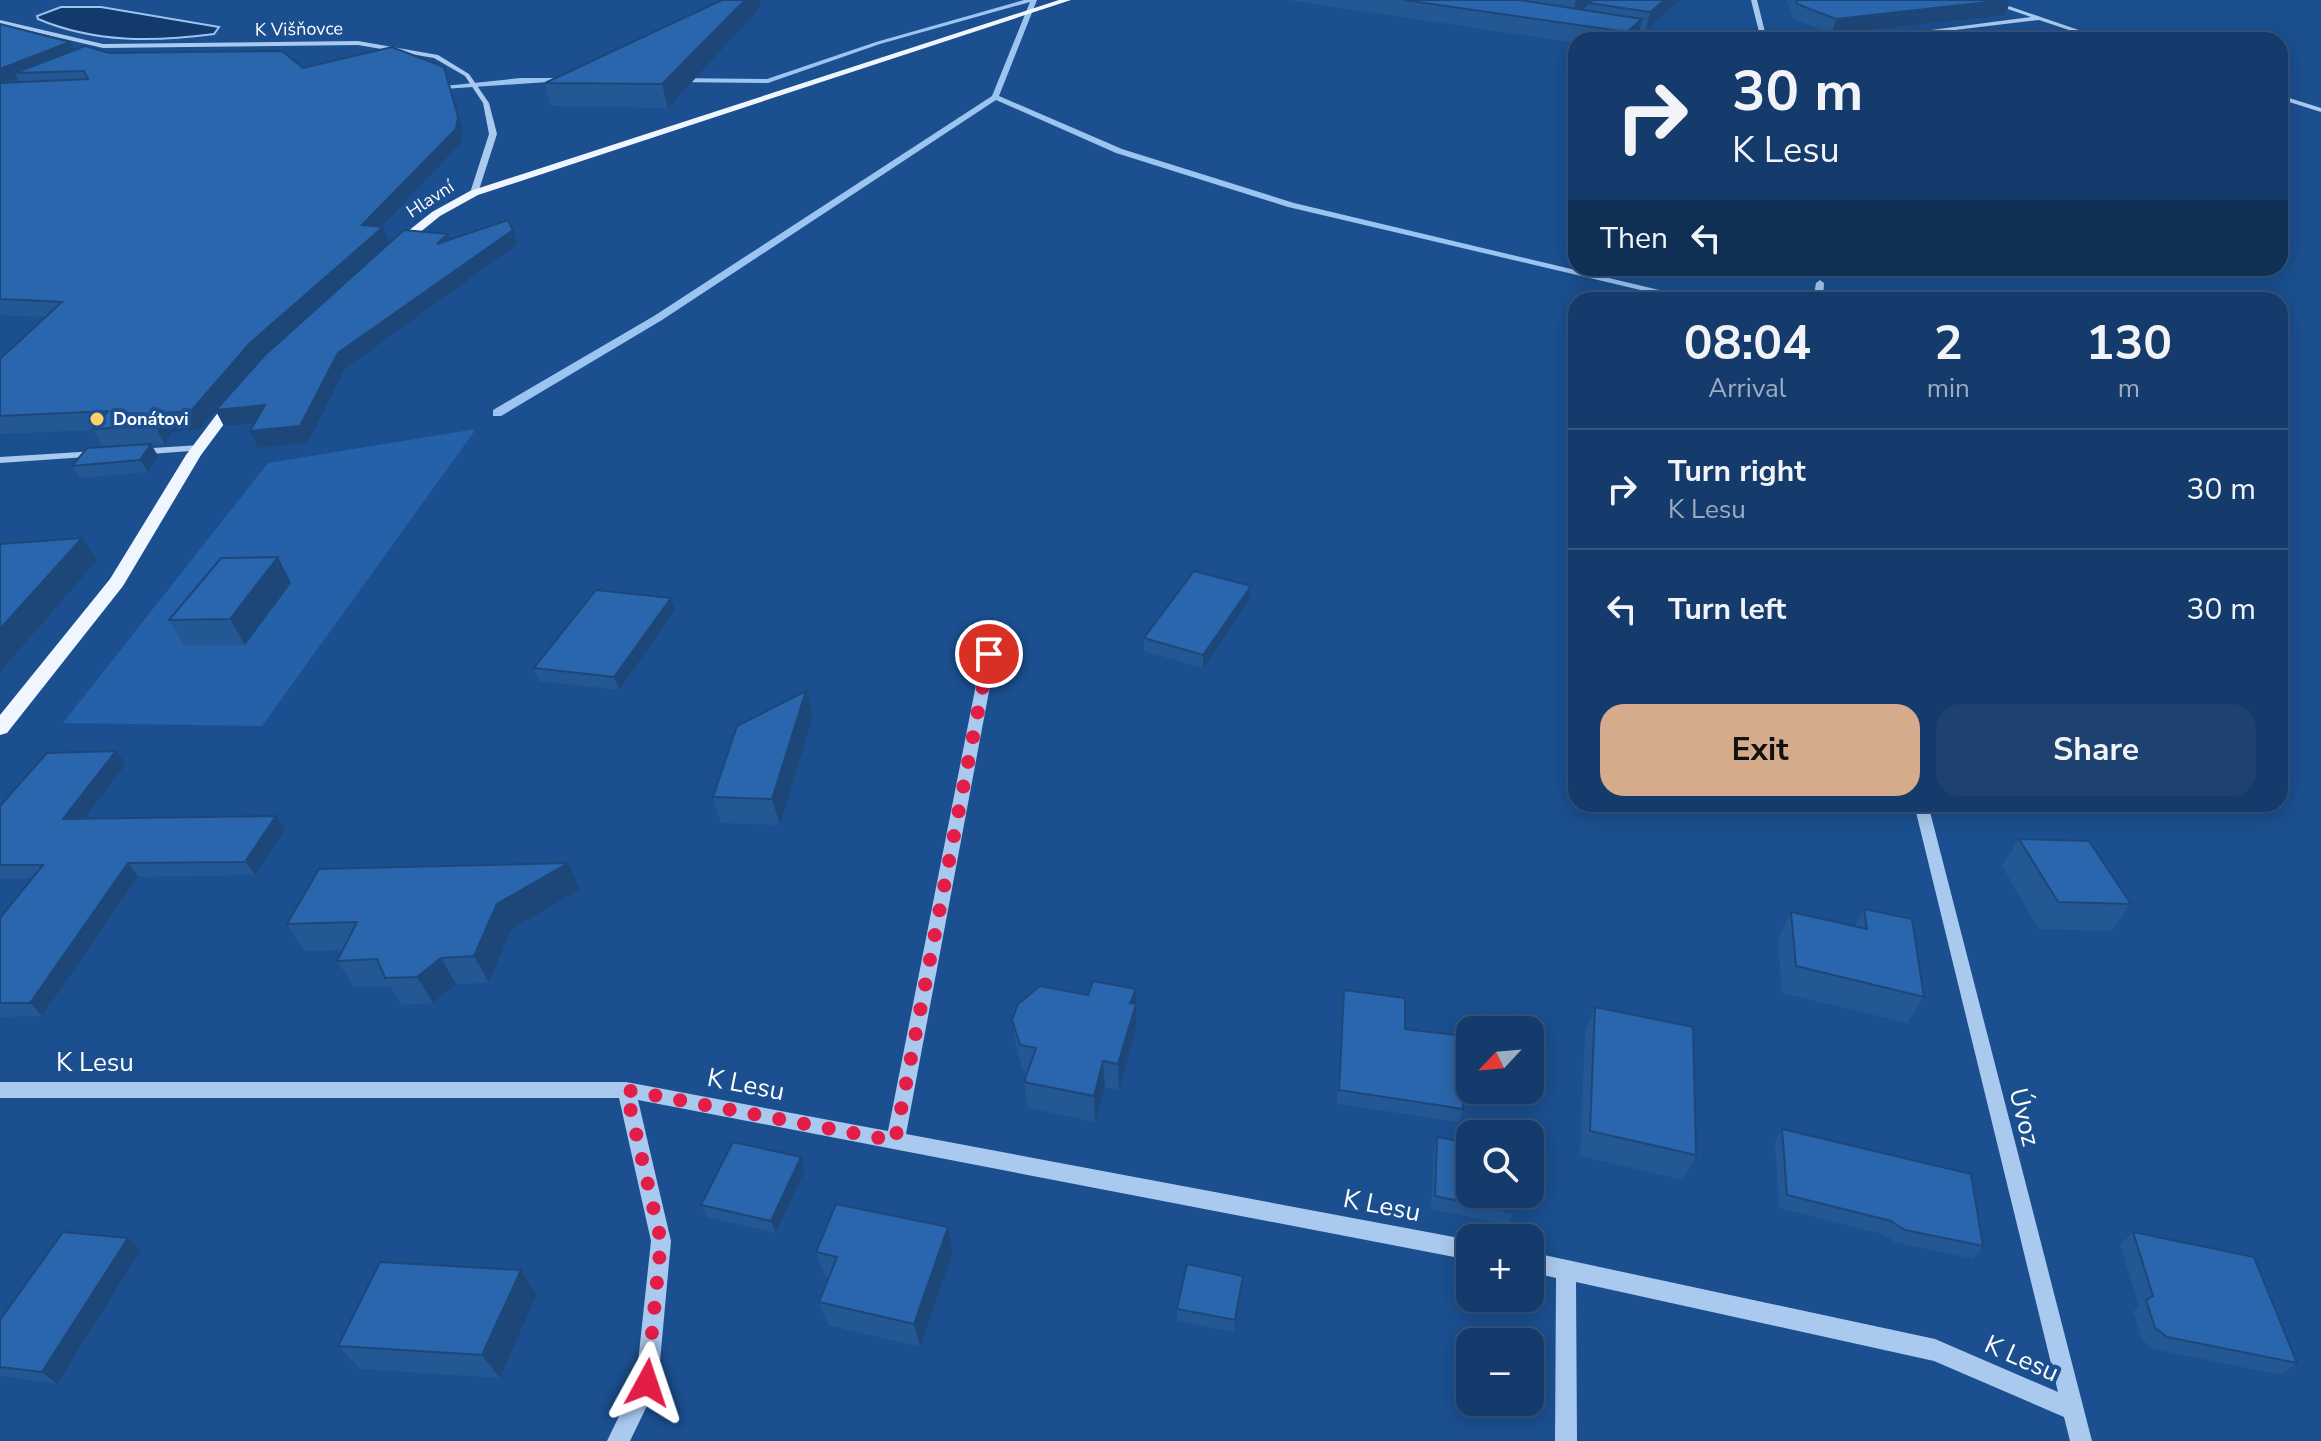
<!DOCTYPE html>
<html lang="en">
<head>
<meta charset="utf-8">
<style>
	:root { --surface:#143b6b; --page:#1d4271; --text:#f1f3f6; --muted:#9dadc1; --line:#33557e; --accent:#d6ab8b }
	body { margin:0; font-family:"Nunito Sans",sans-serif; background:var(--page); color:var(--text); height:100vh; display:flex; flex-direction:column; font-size:30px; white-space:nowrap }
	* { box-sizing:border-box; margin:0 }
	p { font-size:26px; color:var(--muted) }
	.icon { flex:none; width:44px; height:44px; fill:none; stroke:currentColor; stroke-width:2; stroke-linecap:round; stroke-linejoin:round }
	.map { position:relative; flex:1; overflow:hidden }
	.details { position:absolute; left:1568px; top:292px; width:720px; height:520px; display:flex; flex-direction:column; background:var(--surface); border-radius:24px; box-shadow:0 4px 20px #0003,0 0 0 2px var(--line) }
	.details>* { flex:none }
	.guide { position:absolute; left:1568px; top:32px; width:720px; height:244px; border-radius:24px; box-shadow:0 4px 20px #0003,0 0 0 2px var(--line); background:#143b6b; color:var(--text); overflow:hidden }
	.needle { width:52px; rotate:244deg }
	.controls { position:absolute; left:1456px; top:1016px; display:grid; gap:16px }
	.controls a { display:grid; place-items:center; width:88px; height:88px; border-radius:16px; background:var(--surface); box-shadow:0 4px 20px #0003,0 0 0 2px var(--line); font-size:40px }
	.pin { position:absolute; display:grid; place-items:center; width:68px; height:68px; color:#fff; margin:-34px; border:4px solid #fff; border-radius:50%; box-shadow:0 2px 8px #0007 }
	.me { position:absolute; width:88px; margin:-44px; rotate:5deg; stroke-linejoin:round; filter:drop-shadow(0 0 6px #0008) }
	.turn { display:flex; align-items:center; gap:28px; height:168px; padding:0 32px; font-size:36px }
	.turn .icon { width:104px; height:104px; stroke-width:2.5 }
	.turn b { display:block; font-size:56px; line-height:68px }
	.then { display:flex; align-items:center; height:76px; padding:0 32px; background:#0003; gap:16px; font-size:30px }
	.eta { display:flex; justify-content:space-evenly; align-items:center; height:136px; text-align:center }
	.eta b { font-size:48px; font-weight:700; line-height:56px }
	.button { display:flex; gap:16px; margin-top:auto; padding:16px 32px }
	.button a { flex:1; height:92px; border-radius:24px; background:var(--accent); color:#111; font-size:32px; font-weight:700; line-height:92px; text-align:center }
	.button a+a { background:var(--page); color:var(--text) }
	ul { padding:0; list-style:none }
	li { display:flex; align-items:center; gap:24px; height:120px; padding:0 32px; border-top:2px solid var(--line) }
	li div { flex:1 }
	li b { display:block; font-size:30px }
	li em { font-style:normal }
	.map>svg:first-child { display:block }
	.green { fill:#2461a8 }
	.water { fill:#123a6d; stroke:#9cc4f0; stroke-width:2 }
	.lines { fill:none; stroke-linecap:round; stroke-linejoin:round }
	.stream { fill:#9cc4f0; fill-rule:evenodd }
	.minor { fill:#a9c9ee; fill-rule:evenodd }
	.major { fill:#f0f6ff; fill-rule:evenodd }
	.wall { fill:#245895; fill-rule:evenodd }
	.shaded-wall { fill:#1d4779 }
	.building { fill:#2a66ad; stroke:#1d4779; stroke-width:2 }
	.route { stroke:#e11d48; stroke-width:14; stroke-dasharray:0 25.2 }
	.poi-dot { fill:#ffd166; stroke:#1b4f8f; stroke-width:3 }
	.labels { text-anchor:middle; stroke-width:8; stroke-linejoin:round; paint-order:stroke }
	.far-street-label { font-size:18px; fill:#fff; stroke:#1b4f8f }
	.far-poi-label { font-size:18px; font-weight:bold; fill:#fff; stroke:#1b4f8f; text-anchor:start }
	.near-street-label { font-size:26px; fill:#fff; stroke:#1b4f8f }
</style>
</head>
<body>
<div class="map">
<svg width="2321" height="1441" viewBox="0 0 2321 1441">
	<rect width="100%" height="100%" fill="#1b4f8f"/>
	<!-- green -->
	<polygon class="green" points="476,429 262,726 63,723 268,463"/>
	<!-- water -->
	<path class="water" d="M61 7H101L219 27 214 34C154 42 95 43 38 19L37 16Z"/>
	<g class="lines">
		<!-- stream -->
		<g class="stream">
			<polygon points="1024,0 1037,0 999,96 1122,149 1294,203 1701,300 1683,300 1288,207 1116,153 996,100 662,320 501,416 493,416 493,410 654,316 992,96 1030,2 880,44 768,83 672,82 669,78 767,79 876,42"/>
			<polygon points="521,78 573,78 577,80 429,90 425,88"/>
		</g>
		<!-- minor -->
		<g class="minor">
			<polygon points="1751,0 1757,0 1767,40 1761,40"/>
			<polygon points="1982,0 1991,0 2108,40 2099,40 2039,20 1872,40 1854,40 2031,17"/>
			<polygon points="0,20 103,44 358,41 438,55 469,74 489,103 497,134 478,193 474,195 470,193 489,134 483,103 465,76 434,58 358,45 103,48 0,24"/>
			<polygon points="1619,29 1691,38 1694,40 1678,40 1621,32"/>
			<polygon points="2280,95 2321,108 2321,112 2280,99"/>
			<polygon points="1820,280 1824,283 1823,300 1813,300 1816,283"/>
			<polygon points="200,445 205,448 204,450 137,455 132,452 137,449"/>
			<polygon points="96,451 100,452 100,456 0,463 0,457"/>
			<polygon points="989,650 996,654 906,1134 1470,1240 1470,1260 638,1100 671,1241 658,1383 630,1441 607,1441 636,1381 651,1241 619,1098 0,1098 0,1082 626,1082 888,1131 982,654"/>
			<polygon points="1914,804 1928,804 2092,1441 2070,1441 2064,1417 1934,1361 1576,1282 1577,1441 1555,1441 1556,1278 1530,1272 1530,1252 1935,1339 2058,1392"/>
		</g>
		<!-- major -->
		<g class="major">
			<polygon points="1059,0 1071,0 478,195 440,216 397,251 387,248 432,212 470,191"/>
			<polygon points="237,393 244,397 201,455 123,586 7,733 0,735 0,715 110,579 186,455 232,394"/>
		</g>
	</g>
	<!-- wall -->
	<g class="wall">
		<polygon points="722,0 760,0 761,7 668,108 551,106 545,83"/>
		<polygon points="1287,0 1680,0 1646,30 1640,29 1638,37 1634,40 1576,40 1576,43"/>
		<polygon points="1787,0 2011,0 2005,15 1832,34 1793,19"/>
		<path d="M0 24 74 50 448 80 463 131 461 143 382 227H383L390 243 259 361 237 387 448 234 450 240 513 230 518 244 345 369 308 443 258 448 254 423 224 426 216 411 200 429 173 432 165 444 151 445 158 456 148 472 80 478 72 466 103 447 93 430 0 434V359L45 317 0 315ZM18 78 20 82 6 83Z"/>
		<polygon points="278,557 291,583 245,645 185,646 169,620"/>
		<polygon points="1251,586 1250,599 1203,668 1144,651 1144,638"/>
		<polygon points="675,611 619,690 539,681 534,668"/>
		<polygon points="813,717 780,825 721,823 713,797"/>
		<polygon points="116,751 126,764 84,818 276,816 285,829 255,875 138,877 42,1016 0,1017 0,918 32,878 0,879 0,806"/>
		<polygon points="2019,839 2131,904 2111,931 2039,929 2002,866"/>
		<polygon points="568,863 580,889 511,930 489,983 456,984 433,1003 402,1005 390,986 354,987 337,961 343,950 305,951 287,924"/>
		<polygon points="1864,909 1924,997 1907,1023 1782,993 1778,939 1791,912 1855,926"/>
		<polygon points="1136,989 1136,1030 1119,1090 1105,1087 1095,1122 1028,1108 1024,1082 1028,1072 1023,1071 1016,1046 1012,1020 1088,995"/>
		<polygon points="1344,990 1405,1029 1463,1109 1459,1122 1337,1104 1342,1003"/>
		<polygon points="1595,1007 1696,1155 1683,1180 1580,1156 1585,1033"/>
		<polygon points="1782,1129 1983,1246 1973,1259 1895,1242 1882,1234 1779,1208 1775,1142"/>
		<polygon points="1437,1137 1513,1212 1508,1225 1431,1209 1434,1150"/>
		<polygon points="805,1170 776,1233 707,1217 701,1205"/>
		<polygon points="948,1227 953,1252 920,1347 828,1325 819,1302 829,1277 825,1276 816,1252"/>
		<polygon points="2133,1232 2297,1363 2281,1375 2153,1349 2142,1340 2133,1312 2139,1306 2120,1245"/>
		<polygon points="128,1238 141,1250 57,1384 0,1376 0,1320"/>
		<polygon points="521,1270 537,1294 500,1378 360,1369 338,1346"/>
		<polygon points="1242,1288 1234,1332 1177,1321 1177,1309"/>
	</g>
	<!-- shaded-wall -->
	<g class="shaded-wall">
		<polygon points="745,0 760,0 761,7 668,108 662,84"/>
		<polygon points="1576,0 1595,0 1589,3 1588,5 1571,18"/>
		<polygon points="1665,0 1680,0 1646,30 1650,12"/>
		<polygon points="2011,0 2005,15 1832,34 1836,19"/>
		<polygon points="1642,19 1638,37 1634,40 1625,40 1627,32"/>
		<polygon points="70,42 77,55 15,73 18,78 0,85 0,69"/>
		<polygon points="444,67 463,131 461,143 376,233 383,227 390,243 259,361 217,410 265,405 274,422 224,426 216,411 200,429 173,432 165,444 155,426 163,413 250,343 362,225"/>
		<polygon points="513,230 518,244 345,369 308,443 258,448 250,431 338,353"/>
		<polygon points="448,234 454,248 437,244"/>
		<polygon points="151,444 158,456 148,472 140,460"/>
		<polygon points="82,538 97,560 0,672 0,629"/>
		<polygon points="278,557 291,583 245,645 230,619"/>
		<polygon points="1251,586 1250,599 1203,668 1203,655"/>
		<polygon points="671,598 675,611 619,690 614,677"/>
		<polygon points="806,691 813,717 780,825 772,799"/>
		<polygon points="116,751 126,764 74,832 63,819"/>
		<polygon points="276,816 285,829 255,875 245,862"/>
		<polygon points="128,863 138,877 42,1016 30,1003"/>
		<polygon points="568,863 580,889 511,930 489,983 474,956 497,904"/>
		<polygon points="441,958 456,984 433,1003 417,977"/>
		<polygon points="1136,989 1136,1030 1119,1090 1118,1064 1130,1003"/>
		<polygon points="1103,1061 1105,1087 1095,1122 1094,1096"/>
		<polygon points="801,1157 805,1170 776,1233 771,1221"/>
		<polygon points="948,1227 953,1252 920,1347 914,1324"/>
		<polygon points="128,1238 141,1250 57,1384 42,1372"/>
		<polygon points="521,1270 537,1294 500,1378 482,1355"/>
		<polygon points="1243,1276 1242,1288 1234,1332 1235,1320"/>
	</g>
	<!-- building -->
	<g class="building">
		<polygon points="722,0 745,0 662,84 545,83"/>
		<polygon points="1404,0 1519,0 1642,19 1627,32"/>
		<polygon points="1593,0 1665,0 1650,12 1589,3"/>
		<polygon points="1796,0 2006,0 1836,19 1797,4"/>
		<polygon points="0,24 70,42 0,69"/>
		<polygon points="85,46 109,53 282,51 303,68 392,47 444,67 458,117 456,129 362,225 383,227 250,343 191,411 163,413 155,426 93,429 108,411 0,416 0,359 62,302 0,299 0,83 88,79 84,71 15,73"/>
		<polygon points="508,220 513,230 338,353 300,426 250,431 265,405 216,410 265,355 404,230 448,234 437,244"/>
		<polygon points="151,444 140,460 72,466 87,448"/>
		<polygon points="82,538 0,629 0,544"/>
		<polygon points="278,557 230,619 169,620 221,558"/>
		<polygon points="1194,571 1251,586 1203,655 1144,638"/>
		<polygon points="596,590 671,598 614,677 534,668"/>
		<polygon points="806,691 772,799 713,797 737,726"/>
		<polygon points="116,751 63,819 276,816 245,862 128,863 30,1003 0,1003 0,918 43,865 0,865 0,806 47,753"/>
		<polygon points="2019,839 2089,841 2131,904 2058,902"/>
		<polygon points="568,863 497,904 474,956 441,958 417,977 385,978 377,959 337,961 357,922 287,924 319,869"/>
		<polygon points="1864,909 1912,919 1924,997 1796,966 1791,912 1867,929"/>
		<polygon points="1093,981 1136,989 1130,1003 1136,1004 1118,1064 1103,1061 1094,1096 1024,1082 1036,1048 1020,1045 1012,1020 1018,1004 1040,986 1088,995"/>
		<polygon points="1344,990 1405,998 1405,1029 1464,1036 1463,1109 1339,1090"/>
		<polygon points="1595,1007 1693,1027 1696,1155 1590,1131"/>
		<polygon points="1782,1129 1971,1174 1983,1246 1905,1230 1891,1221 1787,1195"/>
		<polygon points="1437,1137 1470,1143 1470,1194 1512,1194 1513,1212 1435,1196"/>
		<polygon points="733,1142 801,1157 771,1221 701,1205"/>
		<polygon points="836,1204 948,1227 914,1324 819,1302 837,1257 816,1252"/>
		<polygon points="63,1232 128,1238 42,1372 0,1367 0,1320"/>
		<polygon points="2133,1232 2254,1257 2297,1363 2167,1337 2155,1328 2146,1300 2153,1296"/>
		<polygon points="380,1262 521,1270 482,1355 338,1346"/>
		<polygon points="1187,1264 1243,1276 1235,1320 1177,1309"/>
	</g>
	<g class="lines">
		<!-- route -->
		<polyline class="route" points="647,1383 661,1241 626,1090 895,1141 989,654"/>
	</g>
	<!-- markers -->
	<circle class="poi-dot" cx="97" cy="419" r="8"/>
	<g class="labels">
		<!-- far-street labels -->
		<g class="far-street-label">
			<text transform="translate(299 29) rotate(-1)" y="6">K Višňovce</text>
			<text transform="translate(430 199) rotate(-33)" y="6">Hlavní</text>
		</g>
		<!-- far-poi labels -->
		<g class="far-poi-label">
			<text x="113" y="425">Donátovi</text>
		</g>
		<!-- near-street labels -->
		<g class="near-street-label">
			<text x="95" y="1071">K Lesu</text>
			<text transform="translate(746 1084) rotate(11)" y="9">K Lesu</text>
			<text transform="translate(2025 1117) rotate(76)" y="9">Úvoz</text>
			<text transform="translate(1382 1205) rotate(11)" y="9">K Lesu</text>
			<text transform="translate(2022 1358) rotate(24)" y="9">K Lesu</text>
		</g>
	</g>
</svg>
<div class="controls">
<a><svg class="needle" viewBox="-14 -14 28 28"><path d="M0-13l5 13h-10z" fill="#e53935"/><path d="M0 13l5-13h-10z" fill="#9dadc1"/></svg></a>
<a><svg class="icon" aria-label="search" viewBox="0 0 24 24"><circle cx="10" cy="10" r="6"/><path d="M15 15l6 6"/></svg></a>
<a>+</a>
<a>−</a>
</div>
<div class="pin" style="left:989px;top:654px;background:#d93025"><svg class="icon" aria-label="arrive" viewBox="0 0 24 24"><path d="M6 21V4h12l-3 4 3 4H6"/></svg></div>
<svg class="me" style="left:647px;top:1383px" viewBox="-20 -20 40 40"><path d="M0-17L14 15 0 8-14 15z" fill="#e11d48" stroke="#fff" stroke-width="4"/></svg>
<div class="guide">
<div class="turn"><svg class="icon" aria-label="right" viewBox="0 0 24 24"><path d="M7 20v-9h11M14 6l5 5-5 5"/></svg><div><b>30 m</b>K Lesu</div></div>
<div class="then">Then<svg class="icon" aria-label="left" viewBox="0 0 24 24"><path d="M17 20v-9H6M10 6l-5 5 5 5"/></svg></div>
</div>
<section class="details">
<div class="eta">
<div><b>08:04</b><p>Arrival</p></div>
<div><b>2</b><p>min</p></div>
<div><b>130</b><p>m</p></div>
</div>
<ul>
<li><svg class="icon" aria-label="right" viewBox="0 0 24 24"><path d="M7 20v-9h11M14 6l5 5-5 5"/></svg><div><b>Turn right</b><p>K Lesu</p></div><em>30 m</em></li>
<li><svg class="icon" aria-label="left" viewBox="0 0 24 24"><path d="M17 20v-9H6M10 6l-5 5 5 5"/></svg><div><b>Turn left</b></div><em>30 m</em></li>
</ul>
<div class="button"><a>Exit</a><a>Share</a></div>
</section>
</div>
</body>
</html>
